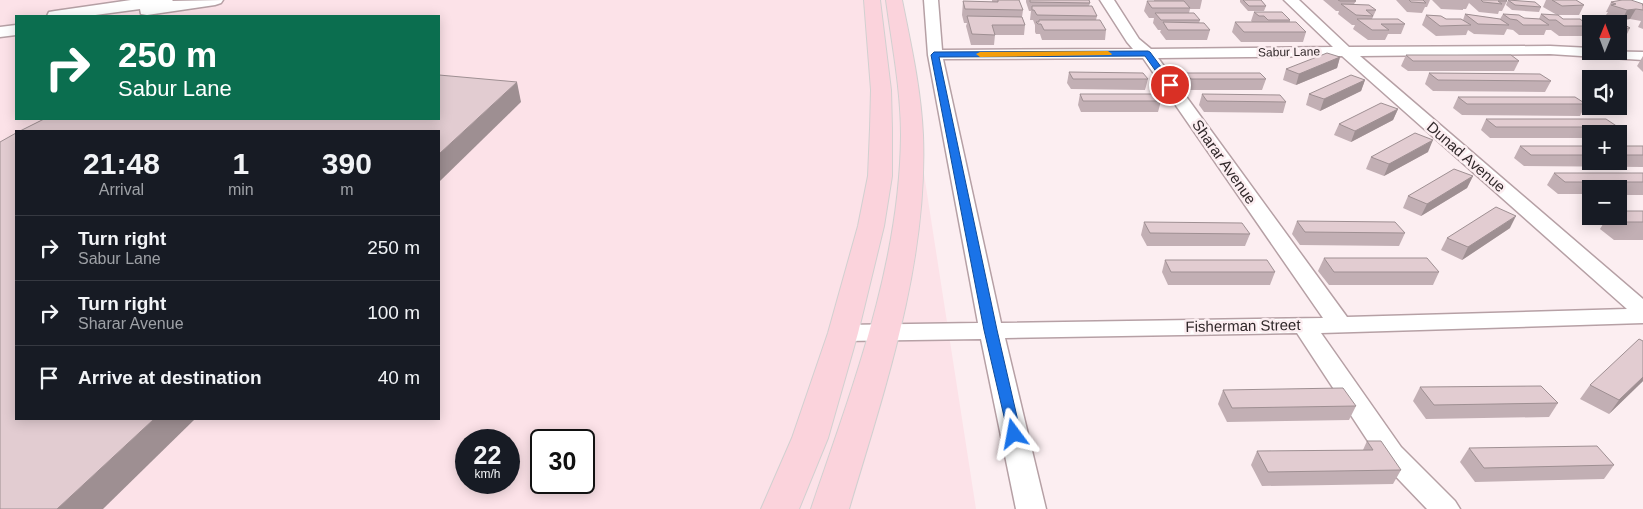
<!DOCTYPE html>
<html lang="en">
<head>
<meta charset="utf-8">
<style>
	:root { --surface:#171b24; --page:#20242c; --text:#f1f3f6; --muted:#9ea1a6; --line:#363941 }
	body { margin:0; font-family:Helvetica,sans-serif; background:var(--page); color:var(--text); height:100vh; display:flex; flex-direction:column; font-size:19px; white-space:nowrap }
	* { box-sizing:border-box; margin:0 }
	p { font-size:16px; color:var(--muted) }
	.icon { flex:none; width:28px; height:28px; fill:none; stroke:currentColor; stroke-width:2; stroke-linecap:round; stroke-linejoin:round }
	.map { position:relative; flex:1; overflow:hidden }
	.side { position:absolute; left:15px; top:130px; width:425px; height:290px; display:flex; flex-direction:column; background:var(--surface); border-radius:0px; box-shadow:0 2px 12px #0003 }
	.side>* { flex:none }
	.top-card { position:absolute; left:15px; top:15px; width:425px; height:105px; border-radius:0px; box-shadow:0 2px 12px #0003; background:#0b6e4f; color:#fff; overflow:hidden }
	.needle { width:32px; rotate:1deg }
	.fabs { position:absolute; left:1582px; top:15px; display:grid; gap:10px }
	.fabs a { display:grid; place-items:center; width:45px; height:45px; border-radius:0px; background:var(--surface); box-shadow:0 2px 12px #0003; font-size:25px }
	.speed { position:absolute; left:455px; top:429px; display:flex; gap:10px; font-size:25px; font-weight:700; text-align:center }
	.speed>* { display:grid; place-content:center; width:65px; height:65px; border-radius:50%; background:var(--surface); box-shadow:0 2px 12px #0003; line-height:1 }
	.speed small { font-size:12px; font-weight:400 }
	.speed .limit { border:2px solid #111; border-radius:8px; background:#fff; color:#111 }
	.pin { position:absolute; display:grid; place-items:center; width:42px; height:42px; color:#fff; margin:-21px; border:2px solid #fff; border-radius:50%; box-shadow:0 1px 5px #0007 }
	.me { position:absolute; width:55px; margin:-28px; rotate:347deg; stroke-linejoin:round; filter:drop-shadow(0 0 4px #0008) }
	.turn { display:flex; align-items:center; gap:18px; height:105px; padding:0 20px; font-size:22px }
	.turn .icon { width:65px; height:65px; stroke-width:2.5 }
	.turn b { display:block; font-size:35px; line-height:42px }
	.eta { display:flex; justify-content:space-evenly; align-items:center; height:85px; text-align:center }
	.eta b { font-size:30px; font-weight:600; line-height:35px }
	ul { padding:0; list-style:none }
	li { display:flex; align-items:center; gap:15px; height:65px; padding:0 20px; border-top:1px solid var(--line) }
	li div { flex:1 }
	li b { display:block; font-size:19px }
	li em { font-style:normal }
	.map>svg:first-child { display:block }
	.built { fill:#fce2e8; fill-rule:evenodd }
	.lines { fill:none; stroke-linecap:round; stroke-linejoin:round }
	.minor-casing { stroke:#b6a0a5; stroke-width:3 }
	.tertiary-casing { stroke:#b6a0a5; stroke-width:3 }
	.primary-casing { stroke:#d1d0d0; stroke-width:2 }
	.minor { fill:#fff; fill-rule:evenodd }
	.tertiary { fill:#fff; fill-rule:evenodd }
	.primary { fill:#fbd3dc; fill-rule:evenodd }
	.wall { fill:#c2afb4 }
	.shaded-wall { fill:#9e8f92 }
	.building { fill:#e2ccd1; stroke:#9e8f92 }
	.route { fill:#1a73e8; stroke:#114b97 }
	.slow { fill:#f59e0b }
	.labels { text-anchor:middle; stroke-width:5; stroke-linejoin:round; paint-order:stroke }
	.far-street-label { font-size:12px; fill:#30282a; stroke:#fceef1 }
	.street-label { font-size:15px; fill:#30282a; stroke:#fceef1 }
</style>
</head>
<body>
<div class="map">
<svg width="1643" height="509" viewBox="0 0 1643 509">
	<rect width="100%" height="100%" fill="#fceef1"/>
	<!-- built -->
	<path class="built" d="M0 0H897L976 509H0ZM16 16H439V119H16ZM16 131H439V419H16ZM466 440H509V482H466ZM541 440H584V482H541Z"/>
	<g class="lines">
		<!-- minor casing -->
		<g class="minor-casing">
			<g id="minor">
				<path d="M924 0H938L942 50 1133 49 1127 42 1100 0H1114L1139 39 1151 49 1333 47 1284 0H1299L1349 47 1550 46 1591 48V51L1643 52V60L1550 54 1360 56 1643 299V323L1321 333 1401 447 1455 501 1460 509H1427L1381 461 1297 333 1005 338 1046 509H1016L981 339 843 341 835 339 831 333 835 327 843 325 978 323 928 55ZM1342 56 1627 309 1347 317 1158 58ZM1143 58 1323 318 1001 323 943 59Z"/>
				<polygon points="1624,0 1643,0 1643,5 1626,3"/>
			</g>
		</g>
		<!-- tertiary casing -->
		<g class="tertiary-casing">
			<g id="tertiary">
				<polygon points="131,0 173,0 172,1 223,0 221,3 215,5 147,15 141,14 140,9 88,16 47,16 49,12 55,11"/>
				<polygon points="16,25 16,35 0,37 0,27"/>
			</g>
		</g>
		<!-- primary casing -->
		<g class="primary-casing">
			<g id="primary">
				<polygon points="864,0 880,0 891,90 892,129 892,176 884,226 858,333 828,438 799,509 761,509 792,438 828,333 858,226 868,176 870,129 871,90"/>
				<path d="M886 0H902C911 45 921 89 923 135 928 263 885 388 849 509H811C852 388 900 265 901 135 901 90 892 45 886 0Z"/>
			</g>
		</g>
		<!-- minor -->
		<use href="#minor" class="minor"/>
		<!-- tertiary -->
		<use href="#tertiary" class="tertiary"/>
		<!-- primary -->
		<use href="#primary" class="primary"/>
	</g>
	<!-- wall -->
	<g class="wall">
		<polygon points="992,0 1019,0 1023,10 1022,17 1025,25 1024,35 995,35 994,45 971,45 966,26 967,23 964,23 962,15 963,1 992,2"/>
		<polygon points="1026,0 1089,0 1090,3 1089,6 1097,16 1096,20 1106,30 1105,40 1042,40 1040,34 1036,34 1035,32 1035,25 1033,20 1030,20 1031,11 1029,11 1026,2"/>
		<polygon points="1154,0 1202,0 1200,9 1190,9 1189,13 1200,20 1199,23 1210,30 1207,40 1166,40 1160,32 1161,30 1158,30 1153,23 1154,18 1149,18 1144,11 1147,1 1154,1"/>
		<polygon points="1240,0 1261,0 1266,6 1264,11 1248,11 1240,2"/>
		<polygon points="1323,0 1354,0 1356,1 1354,4 1376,10 1372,19 1405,24 1401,34 1388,34 1385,40 1368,40 1353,29 1355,25 1352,25 1338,14 1339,11 1336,11"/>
		<polygon points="1396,0 1430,0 1427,7 1425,7 1422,13 1407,12"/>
		<polygon points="1432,0 1506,0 1507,1 1502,11 1499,11 1498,14 1479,12 1469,3 1466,9 1463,9 1463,10 1441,9"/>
		<polygon points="1508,0 1541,7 1539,12 1512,10 1506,5"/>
		<polygon points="1546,0 1576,0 1584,5 1579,15 1558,15 1563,19 1580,19 1581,21 1583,18 1605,18 1610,22 1620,22 1630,28 1625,38 1619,39 1619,24 1591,24 1591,37 1585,33 1584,36 1559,36 1551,30 1546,30 1544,35 1519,35 1513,30 1507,29 1504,35 1474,34 1468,30 1466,35 1436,36 1422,25 1426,15 1441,16 1446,19 1461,19 1463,20 1465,14 1500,19 1503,14 1519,15 1524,18 1539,19 1541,14 1557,15 1543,7"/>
		<polygon points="1611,2 1643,4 1643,29 1638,27 1641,21 1630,19 1622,20 1606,15 1608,12 1606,12"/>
		<polygon points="1254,12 1290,20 1290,22 1306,32 1303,42 1241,42 1232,32 1235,22 1252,22 1251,21"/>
		<polygon points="1406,55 1519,61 1514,71 1408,71 1401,66"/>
		<polygon points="1643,56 1643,72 1637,66"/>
		<polygon points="1340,57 1337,68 1296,85 1283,80 1286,69"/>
		<polygon points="1069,72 1148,79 1145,90 1071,89 1067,83"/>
		<polygon points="1186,73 1266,79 1262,90 1188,90 1183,83"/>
		<polygon points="1429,73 1551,81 1545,92 1433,91 1425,84"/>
		<polygon points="1365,80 1361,91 1320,111 1306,105 1309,94"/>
		<polygon points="1080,94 1161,101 1158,112 1081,112 1078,105"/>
		<polygon points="1202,94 1286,102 1283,113 1204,112 1199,105"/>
		<polygon points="1458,97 1586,104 1580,116 1462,115 1453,108"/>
		<polygon points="1398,109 1393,120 1351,142 1334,135 1339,124"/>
		<polygon points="1486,119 1618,127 1614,134 1591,134 1591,138 1490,138 1481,130"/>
		<polygon points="1520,146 1591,146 1591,161 1619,161 1619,146 1643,146 1643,167 1524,166 1514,158"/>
		<polygon points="1428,152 1384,176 1366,169 1371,157"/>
		<polygon points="1554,173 1643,173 1643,195 1619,195 1619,189 1591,189 1591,194 1558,194 1547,185"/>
		<polygon points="1473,176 1467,188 1421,216 1403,208 1408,196"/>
		<polygon points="1643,211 1643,240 1614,240 1600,229 1608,216 1619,216"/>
		<polygon points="1297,221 1405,233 1399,246 1300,245 1292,234"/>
		<polygon points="1144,222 1250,234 1245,246 1147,246 1141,235"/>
		<polygon points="1510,228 1462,260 1441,250 1447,238"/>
		<polygon points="1324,258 1439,272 1433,285 1329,285 1318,271"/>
		<polygon points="1165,260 1275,272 1270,285 1168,285 1162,272"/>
		<polygon points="1643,381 1609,414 1580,399 1590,385"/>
		<polygon points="1420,387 1558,403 1549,417 1426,419 1413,401"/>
		<polygon points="1223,390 1356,406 1349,420 1227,422 1218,404"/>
		<polygon points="1367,441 1401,470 1393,484 1262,486 1251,465 1257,451 1363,450"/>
		<polygon points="1469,448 1614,465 1604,479 1475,482 1460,462"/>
	</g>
	<!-- shaded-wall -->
	<g class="shaded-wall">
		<polygon points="1636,9 1630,19 1622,20 1627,10"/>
		<polygon points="1340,57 1337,68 1296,85 1299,74"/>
		<polygon points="1365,80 1361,91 1320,111 1324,99"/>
		<polygon points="517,82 521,102 439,182 439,154"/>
		<polygon points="1398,109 1393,120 1351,142 1355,131"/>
		<polygon points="1433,140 1428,152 1384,176 1389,164"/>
		<polygon points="1473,176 1467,188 1421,216 1427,204"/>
		<polygon points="1516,216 1510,228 1462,260 1468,247"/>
		<polygon points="1643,377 1643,381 1609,414 1619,400"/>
		<polygon points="154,419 195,419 103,509 57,509"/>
	</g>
	<!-- building -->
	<g class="building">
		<polygon points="998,0 1019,0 1023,10 965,9 963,1 998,2"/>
		<polygon points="1030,0 1089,0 1090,3 1030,2"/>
		<polygon points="1243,0 1261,0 1266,6 1249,6"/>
		<polygon points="1338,0 1354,0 1356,1 1340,1"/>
		<polygon points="1409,0 1423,0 1426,3 1411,2"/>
		<polygon points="1481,0 1506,0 1507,1 1498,1 1502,4 1483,2"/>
		<polygon points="1508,0 1535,2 1541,7 1515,5"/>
		<polygon points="1552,0 1576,0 1584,5 1562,6"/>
		<polygon points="1622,0 1631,0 1643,4 1642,5 1643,5 1643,10 1636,9 1627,10 1611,5 1616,4 1611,2"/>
		<polygon points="1147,1 1184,1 1190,8 1152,8"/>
		<polygon points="1341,4 1369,5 1376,10 1366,10 1373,16 1356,15"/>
		<polygon points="1032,6 1092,6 1097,16 1037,15 1034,10 1032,10"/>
		<polygon points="1254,12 1282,12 1290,20 1268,20 1264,16 1259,16"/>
		<polygon points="1155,13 1194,13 1200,20 1161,20"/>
		<polygon points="1465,14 1500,19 1509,25 1478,24"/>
		<polygon points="1503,14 1519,15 1524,18 1540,19 1549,25 1523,25 1517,20 1510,19"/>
		<polygon points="1541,14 1558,15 1563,19 1580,19 1589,26 1564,26 1556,20 1549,20"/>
		<polygon points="1426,15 1441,16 1446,19 1461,19 1471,25 1440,26"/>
		<polygon points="967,16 1022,17 1025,25 992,25 995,35 972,34"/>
		<polygon points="1583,18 1605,18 1610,22 1620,22 1630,28 1619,29 1619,24 1592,24"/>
		<polygon points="1357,19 1398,19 1405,24 1381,24 1389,30 1372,30"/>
		<polygon points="1039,20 1100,20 1106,30 1044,30 1041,24 1038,24 1036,22 1039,22"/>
		<polygon points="1163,22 1204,23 1210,30 1168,30"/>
		<polygon points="1235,22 1296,22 1306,32 1244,32"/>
		<polygon points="1327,53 1340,57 1299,74 1286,69"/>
		<polygon points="1406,55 1511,55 1519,61 1413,61"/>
		<polygon points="1069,72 1143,73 1148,79 1073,79"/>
		<polygon points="1186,73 1260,73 1266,79 1191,79"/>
		<polygon points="1429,73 1540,74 1551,81 1438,80"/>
		<polygon points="439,75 517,82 439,154 439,131 20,131 44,119 439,119"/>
		<polygon points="1351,75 1365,80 1324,99 1309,94"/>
		<polygon points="1080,94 1157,94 1161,101 1083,101"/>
		<polygon points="1202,94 1280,95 1286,102 1207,101"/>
		<polygon points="1458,97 1575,97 1586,104 1467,104"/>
		<polygon points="1381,103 1398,109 1355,131 1339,124"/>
		<polygon points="1486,119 1606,119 1618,127 1496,127"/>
		<polygon points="16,133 16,419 154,419 57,509 0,509 0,142"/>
		<polygon points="1415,133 1433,140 1389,164 1371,157"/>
		<polygon points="1520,146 1591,146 1591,155 1531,155"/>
		<rect x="1619" y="146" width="24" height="9"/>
		<polygon points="1454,169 1473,176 1427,204 1408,196"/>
		<polygon points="1554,173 1643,173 1643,182 1565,182"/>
		<polygon points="1496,207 1516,216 1468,247 1447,238"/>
		<polygon points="1619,211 1643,211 1643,222 1625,222 1618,216 1619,216"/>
		<polygon points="1297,221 1395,222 1405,233 1305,232"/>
		<polygon points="1144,222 1242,223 1250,234 1150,233"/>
		<polygon points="1324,258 1427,258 1439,272 1334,272"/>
		<polygon points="1165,260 1267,260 1275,272 1171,272"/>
		<polygon points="1639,339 1643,341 1643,377 1619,400 1590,385"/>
		<polygon points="1541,386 1558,403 1434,405 1420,387"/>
		<polygon points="1343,388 1356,406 1232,408 1223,390"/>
		<polygon points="1367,441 1381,441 1401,470 1268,472 1257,451 1373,450"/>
		<polygon points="1597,446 1614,465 1484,468 1469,448"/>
	</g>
	<!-- route -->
	<polygon class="route" points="1148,51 1150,52 1173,83 1173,87 1167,87 1145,56 939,57 997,330 1021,434 1019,438 1014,439 1009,438 984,330 931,55 934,52"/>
	<!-- slow -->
	<polygon class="slow" points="1108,51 1112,54 1111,55 980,57 976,54 980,52"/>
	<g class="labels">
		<!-- far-street labels -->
		<g class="far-street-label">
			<text transform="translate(1289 52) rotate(-1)" y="4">Sabur Lane</text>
		</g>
		<!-- street labels -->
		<g class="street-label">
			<text transform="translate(1466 157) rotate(41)" y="5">Dunad Avenue</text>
			<text transform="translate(1224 162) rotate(55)" y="5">Sharar Avenue</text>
			<text transform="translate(1243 326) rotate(-1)" y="5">Fisherman Street</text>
		</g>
	</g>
</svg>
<div class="fabs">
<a><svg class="needle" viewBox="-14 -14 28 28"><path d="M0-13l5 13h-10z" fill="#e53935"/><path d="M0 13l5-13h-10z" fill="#9ea1a6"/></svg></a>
<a><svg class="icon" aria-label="sound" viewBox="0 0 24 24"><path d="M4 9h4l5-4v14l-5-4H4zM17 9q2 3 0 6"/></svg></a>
<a>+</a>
<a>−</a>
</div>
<div class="speed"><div>22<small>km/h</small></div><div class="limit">30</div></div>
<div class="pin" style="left:1170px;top:85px;background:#d93025"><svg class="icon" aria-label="arrive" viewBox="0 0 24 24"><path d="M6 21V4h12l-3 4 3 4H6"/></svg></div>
<svg class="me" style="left:1014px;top:434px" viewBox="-20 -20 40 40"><path d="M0-17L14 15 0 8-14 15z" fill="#1a73e8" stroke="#fff" stroke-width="4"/></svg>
<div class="top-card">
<div class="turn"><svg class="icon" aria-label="right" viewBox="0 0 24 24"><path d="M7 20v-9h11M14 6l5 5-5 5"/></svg><div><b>250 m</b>Sabur Lane</div></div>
</div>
<section class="side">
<div class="eta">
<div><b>21:48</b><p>Arrival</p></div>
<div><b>1</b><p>min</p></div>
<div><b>390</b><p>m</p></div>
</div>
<ul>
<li><svg class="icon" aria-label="right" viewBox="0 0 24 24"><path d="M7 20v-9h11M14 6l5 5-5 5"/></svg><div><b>Turn right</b><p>Sabur Lane</p></div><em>250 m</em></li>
<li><svg class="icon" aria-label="right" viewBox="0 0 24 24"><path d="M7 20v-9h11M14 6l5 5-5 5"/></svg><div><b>Turn right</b><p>Sharar Avenue</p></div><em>100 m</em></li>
<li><svg class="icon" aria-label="arrive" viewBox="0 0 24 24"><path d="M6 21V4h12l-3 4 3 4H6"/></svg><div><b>Arrive at destination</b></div><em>40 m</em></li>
</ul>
</section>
</div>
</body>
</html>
